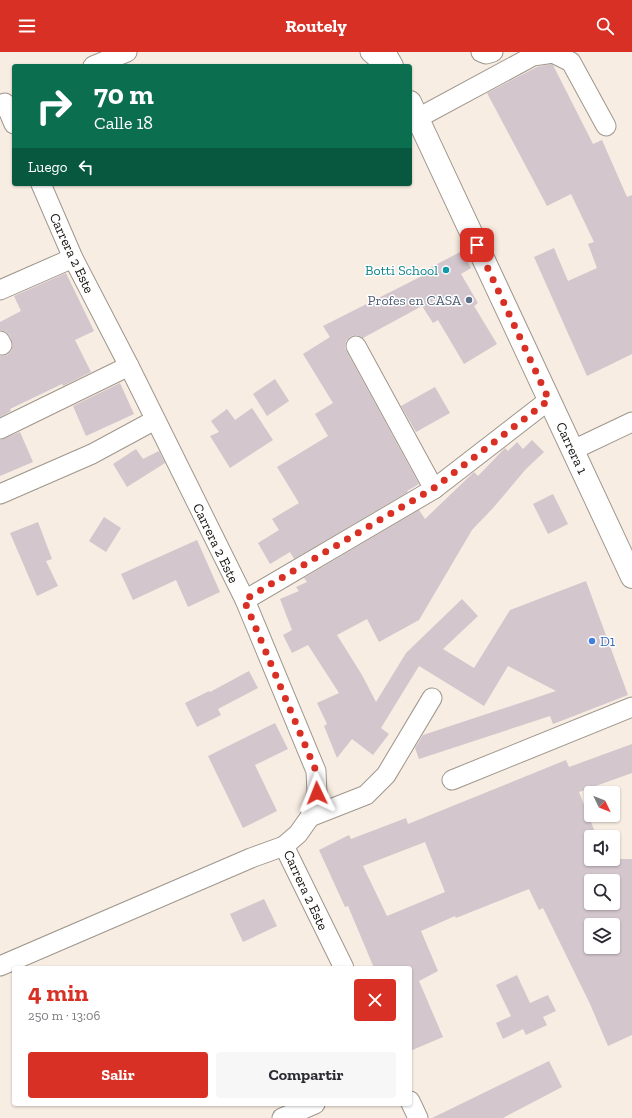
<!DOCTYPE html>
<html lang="es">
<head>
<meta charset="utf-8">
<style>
	:root { --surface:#fff; --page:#f7f7f7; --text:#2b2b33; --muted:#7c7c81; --accent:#d93025 }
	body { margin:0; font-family:"Zilla Slab",serif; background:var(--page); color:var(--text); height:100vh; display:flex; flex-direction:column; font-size:15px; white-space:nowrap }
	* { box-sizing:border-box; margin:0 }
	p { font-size:13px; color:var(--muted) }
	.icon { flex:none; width:22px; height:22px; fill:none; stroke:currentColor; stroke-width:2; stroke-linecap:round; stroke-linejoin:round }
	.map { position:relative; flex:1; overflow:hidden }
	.drawer { position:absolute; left:12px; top:914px; width:400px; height:140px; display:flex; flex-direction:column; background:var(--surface); border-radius:4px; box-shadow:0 1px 3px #0004 }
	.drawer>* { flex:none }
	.banner { position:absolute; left:12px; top:12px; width:400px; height:122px; border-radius:4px; box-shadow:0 1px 3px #0004; background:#0b6e4f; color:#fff; overflow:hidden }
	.needle { width:26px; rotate:133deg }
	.buttons { position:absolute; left:584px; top:734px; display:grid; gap:8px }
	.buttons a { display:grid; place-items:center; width:36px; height:36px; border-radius:4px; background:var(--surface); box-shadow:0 1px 3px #0004; font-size:20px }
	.pin { position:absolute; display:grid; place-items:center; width:34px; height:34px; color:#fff; margin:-17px; border-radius:8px; box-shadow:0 2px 6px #0006 }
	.me { position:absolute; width:44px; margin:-22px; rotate:358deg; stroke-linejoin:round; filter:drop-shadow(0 0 3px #0008) }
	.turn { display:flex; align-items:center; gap:14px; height:84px; padding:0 16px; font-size:18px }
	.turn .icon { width:52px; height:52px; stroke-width:2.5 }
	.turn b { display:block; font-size:28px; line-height:34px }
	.then { display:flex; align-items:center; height:38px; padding:0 16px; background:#0003; gap:8px; font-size:15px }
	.round { display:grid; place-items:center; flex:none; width:42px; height:42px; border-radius:4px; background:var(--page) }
	.head { display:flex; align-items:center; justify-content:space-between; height:68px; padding:0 16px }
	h1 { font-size:24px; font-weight:700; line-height:30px; color:var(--accent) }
	.cta { display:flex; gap:8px; margin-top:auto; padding:8px 16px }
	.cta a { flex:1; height:46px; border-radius:4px; background:var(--accent); color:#fff; font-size:16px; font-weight:700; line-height:46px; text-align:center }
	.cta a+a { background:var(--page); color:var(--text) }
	header { display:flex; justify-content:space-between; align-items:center; height:52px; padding:0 16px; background:var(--accent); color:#fff; font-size:18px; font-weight:700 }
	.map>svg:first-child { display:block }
	.building { fill:#d4c6cd; fill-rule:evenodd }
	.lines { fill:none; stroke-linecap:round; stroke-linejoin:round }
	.minor-casing { stroke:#9f968c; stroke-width:21 }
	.major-casing { stroke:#9f968c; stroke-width:24 }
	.minor { stroke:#fff; stroke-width:19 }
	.major { stroke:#fff; stroke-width:22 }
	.route { stroke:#d93025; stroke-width:7; stroke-dasharray:0 12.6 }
	.culture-dot { fill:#0f9aa8; stroke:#fff; stroke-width:1.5 }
	.service-dot { fill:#5c6f8a; stroke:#fff; stroke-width:1.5 }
	.shop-dot { fill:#3f7fe0; stroke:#fff; stroke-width:1.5 }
	.labels { text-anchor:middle; stroke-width:3; stroke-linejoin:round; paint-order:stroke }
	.street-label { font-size:14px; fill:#120f0b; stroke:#fff }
	.culture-label { font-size:14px; fill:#0d838f; stroke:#fff; text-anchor:end }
	.service-label { font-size:14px; fill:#4e5e75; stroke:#fff; text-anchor:end }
	.shop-label { font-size:14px; fill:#366cbe; stroke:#fff; text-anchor:start }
</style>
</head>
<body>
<header><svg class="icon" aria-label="menu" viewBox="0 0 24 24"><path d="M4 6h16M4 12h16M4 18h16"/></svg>Routely<svg class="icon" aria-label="search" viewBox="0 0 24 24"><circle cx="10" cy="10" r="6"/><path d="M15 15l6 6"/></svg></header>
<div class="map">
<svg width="632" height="1066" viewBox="0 0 632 1066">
	<rect width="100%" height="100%" fill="#f7ede2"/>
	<!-- building -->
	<g class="building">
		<polygon points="551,12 553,13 593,92 602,88 627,145 632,143 632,302 587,324 534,205 554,196 568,229 597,216 588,192 594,190 571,142 547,154 487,41 537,15"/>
		<polygon points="462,199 471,216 461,222 478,251 474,254 497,292 464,312 438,268 433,271 422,254 363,286 357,283 351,284 346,289 345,296 419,432 407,439 408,440 294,507 290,500 270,512 258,491 279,478 272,467 299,451 277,415 328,384 315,362 333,351 303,302 330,285 323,274 424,223 422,220"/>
		<polygon points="66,221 94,279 75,288 91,320 63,334 62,332 10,357 11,359 0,365 0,304 7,303 11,299 13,293 10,284 6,280 0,278 0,270 21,259 14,244"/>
		<polygon points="275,327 289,349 267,364 253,342"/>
		<polygon points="120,331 134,362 86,384 73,354"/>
		<polygon points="435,335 450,361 416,380 401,354"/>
		<polygon points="252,356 273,388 230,416 210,384 219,380 211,369 227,357 235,368"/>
		<polygon points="20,380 33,410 0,424 0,388"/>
		<polygon points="532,388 544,400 526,417 493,456 472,478 419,568 379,590 367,567 337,583 362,623 376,650 406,601 462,547 478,564 443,597 474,616 510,558 586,529 628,643 553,672 550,664 419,707 415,696 423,683 556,639 508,614 484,654 419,614 381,676 389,682 373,703 352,687 337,706 324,674 327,672 317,651 339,641 308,593 292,601 283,583 292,578 280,547 299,539 296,535 307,530 304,526 419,458 425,467 474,420 478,424 505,396 508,399 517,390 523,397"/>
		<polygon points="136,397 143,407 159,399 165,411 127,435 113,412"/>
		<polygon points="553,442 568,472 548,482 533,452"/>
		<polygon points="104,465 121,476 106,500 89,489"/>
		<polygon points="38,470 52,507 46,509 58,534 37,544 10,481"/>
		<polygon points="197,488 220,540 188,555 176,528 133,548 121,522"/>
		<polygon points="249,619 258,636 218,657 221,663 197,675 185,651 209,639 210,640"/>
		<polygon points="275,671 288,697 255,713 277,759 243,776 208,704"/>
		<path d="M632 692V721L579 740 597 785H591V807H632V983L608 994 590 952 543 856 539 858 529 837 456 866 455 864 421 879 438 919 419 929 443 985 410 999V916H374L348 854 345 855 319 798 349 783 351 787 406 766 408 772 566 708 569 715ZM425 790 445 840 387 864 363 814ZM591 829H613V851H591ZM591 873H613V895H591Z"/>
		<polygon points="264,847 277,874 243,890 230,862"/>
		<polygon points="517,923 530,951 548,943 556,959 543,965 547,973 526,983 523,977 503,987 496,971 511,964 496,933"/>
		<polygon points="549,1009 562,1035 503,1066 432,1066"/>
	</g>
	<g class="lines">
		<!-- minor casing -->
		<g class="minor-casing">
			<g id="minor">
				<polyline points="370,0 386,14"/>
				<polyline points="481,0 486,2 493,0"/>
				<polyline points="93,14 127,0"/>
				<polyline points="5,51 14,72"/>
				<polyline points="418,66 533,4 553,1 571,10 606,74"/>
				<polyline points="0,238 73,206"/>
				<polyline points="0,289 2,293"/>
				<polyline points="356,294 434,437"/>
				<polyline points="0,377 129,314"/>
				<polyline points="573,398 632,370"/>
				<polyline points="0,442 92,402 155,368"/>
				<polyline points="245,548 434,437 549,348"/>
				<polyline points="452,728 632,655"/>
				<polyline points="310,765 366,743 386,723 432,646"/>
				<polyline points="284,794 344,916"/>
				<polyline points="0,914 251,806 284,794 298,782 310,765 317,741 316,719 245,548 129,314 73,206 41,132"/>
				<polyline points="410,1049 418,1066"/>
				<polyline points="282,1066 315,1052"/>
			</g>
		</g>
		<!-- major casing -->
		<g class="major-casing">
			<g id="major">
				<polyline points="384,0 392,14"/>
				<polyline points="410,50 632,525"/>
			</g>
		</g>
		<!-- minor -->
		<use href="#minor" class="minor"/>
		<!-- major -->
		<use href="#major" class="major"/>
	</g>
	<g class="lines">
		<!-- route -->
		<polyline class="route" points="317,741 316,719 244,548 434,436 549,348 477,193"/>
	</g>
	<!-- markers -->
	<circle class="culture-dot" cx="446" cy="218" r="4"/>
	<circle class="service-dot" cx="469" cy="248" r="4"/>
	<circle class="shop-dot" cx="592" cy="589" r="4"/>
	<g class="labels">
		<!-- street labels -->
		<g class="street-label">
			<text transform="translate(72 201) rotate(65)" y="5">Carrera 2 Este</text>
			<text transform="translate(572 396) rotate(65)" y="5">Carrera 1</text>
			<text transform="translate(216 491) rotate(64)" y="5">Carrera 2 Este</text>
			<text transform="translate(306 838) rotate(65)" y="5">Carrera 2 Este</text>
		</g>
		<!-- culture labels -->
		<g class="culture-label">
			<text x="438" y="223">Botti School</text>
		</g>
		<!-- service labels -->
		<g class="service-label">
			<text x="461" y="253">Profes en CASA</text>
		</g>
		<!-- shop labels -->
		<g class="shop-label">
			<text x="600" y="594">D1</text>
		</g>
	</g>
</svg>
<div class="buttons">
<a><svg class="needle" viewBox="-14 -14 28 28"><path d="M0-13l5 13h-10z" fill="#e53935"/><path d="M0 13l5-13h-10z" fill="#7c7c81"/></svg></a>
<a><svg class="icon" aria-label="sound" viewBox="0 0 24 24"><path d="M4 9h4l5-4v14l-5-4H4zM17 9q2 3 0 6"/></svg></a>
<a><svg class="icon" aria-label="search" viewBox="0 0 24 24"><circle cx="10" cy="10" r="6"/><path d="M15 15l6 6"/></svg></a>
<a><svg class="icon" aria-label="layers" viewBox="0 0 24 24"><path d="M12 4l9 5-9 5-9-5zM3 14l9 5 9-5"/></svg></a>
</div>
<div class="pin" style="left:477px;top:193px;background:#d93025"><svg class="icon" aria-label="arrive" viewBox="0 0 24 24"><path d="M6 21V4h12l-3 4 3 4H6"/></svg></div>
<svg class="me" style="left:317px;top:741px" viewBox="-20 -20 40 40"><path d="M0-17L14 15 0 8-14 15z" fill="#d93025" stroke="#fff" stroke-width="4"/></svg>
<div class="banner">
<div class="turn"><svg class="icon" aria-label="right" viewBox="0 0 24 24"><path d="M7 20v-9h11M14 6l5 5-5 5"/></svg><div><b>70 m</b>Calle 18</div></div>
<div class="then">Luego<svg class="icon" aria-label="left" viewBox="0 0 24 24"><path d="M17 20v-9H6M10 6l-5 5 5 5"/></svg></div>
</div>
<section class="drawer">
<div class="head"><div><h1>4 min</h1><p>250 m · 13:06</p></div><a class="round" style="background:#d93025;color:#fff"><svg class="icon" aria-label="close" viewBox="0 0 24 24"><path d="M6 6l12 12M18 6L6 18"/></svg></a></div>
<div class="cta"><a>Salir</a><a>Compartir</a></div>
</section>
</div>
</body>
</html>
